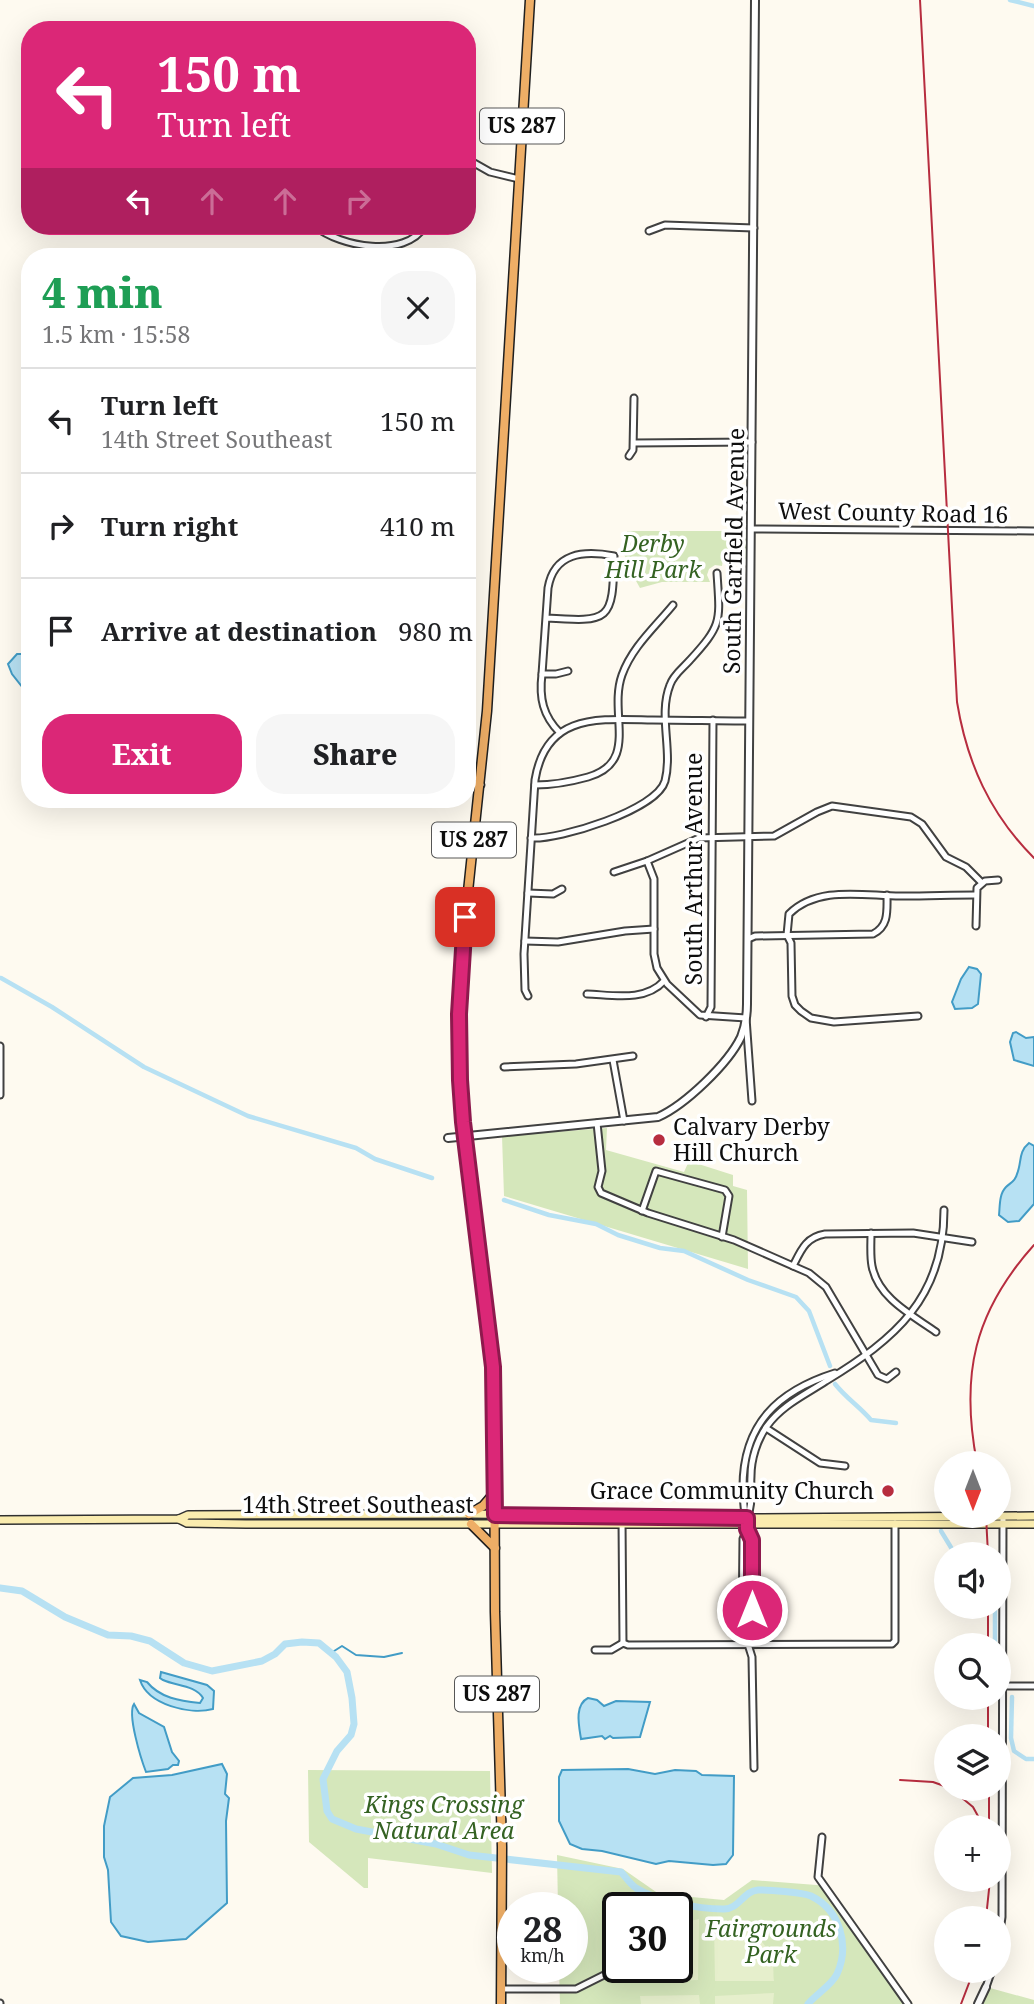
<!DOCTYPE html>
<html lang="en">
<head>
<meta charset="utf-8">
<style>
	:root { --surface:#fff; --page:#f6f6f6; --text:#202124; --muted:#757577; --line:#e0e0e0; --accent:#db2777 }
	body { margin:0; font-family:"Noto Serif",serif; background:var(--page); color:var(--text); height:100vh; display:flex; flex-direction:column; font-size:26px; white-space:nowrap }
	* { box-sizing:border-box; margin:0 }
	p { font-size:23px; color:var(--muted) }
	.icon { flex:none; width:38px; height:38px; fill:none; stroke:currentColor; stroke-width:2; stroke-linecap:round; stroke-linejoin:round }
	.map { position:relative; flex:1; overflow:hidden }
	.panel { position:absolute; left:21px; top:248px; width:455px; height:560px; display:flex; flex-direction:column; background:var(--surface); border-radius:28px; box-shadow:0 7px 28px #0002 }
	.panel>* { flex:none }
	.guide { position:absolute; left:21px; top:21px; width:455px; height:214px; border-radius:28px; box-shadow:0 7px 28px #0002; background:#db2777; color:#fff; overflow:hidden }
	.needle { width:46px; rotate:180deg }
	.tools { position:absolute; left:934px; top:1451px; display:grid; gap:14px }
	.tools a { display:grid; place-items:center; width:77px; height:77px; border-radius:50%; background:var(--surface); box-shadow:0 7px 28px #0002; font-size:35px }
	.speed { position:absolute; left:497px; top:1892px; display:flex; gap:14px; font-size:35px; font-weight:700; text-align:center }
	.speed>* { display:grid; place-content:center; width:91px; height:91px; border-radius:50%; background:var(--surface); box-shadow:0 7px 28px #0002; line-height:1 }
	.speed small { font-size:18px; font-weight:400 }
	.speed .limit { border:4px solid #111; border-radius:10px; background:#fff; color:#111 }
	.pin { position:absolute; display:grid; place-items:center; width:60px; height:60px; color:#fff; margin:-30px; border-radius:14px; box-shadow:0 4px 10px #0006 }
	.me { position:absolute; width:77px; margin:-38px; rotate:0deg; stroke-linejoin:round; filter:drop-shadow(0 0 5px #0008) }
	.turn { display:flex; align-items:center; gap:24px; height:147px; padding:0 21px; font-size:32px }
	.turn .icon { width:91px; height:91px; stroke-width:2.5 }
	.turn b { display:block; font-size:49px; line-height:60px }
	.lanes { display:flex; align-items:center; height:66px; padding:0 21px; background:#0003; justify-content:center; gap:35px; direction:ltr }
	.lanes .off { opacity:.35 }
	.round { display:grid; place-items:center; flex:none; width:74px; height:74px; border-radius:28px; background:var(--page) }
	.headline { display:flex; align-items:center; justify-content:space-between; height:119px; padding:0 21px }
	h1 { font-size:42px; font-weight:800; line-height:52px; color:#1e9e55 }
	.action { display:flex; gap:14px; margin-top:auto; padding:14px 21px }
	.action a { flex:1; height:80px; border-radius:28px; background:var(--accent); color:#fff; font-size:28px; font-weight:800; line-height:80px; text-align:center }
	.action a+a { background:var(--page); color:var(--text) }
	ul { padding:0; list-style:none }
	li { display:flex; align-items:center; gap:21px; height:105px; padding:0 21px; border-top:2px solid var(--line) }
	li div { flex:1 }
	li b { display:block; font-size:26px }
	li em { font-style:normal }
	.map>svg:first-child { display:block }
	.green { fill:#d5e7bb; fill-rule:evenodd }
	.pitch { fill:#e6efcc }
	.water { fill:#b7e1f3; stroke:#429cc6; stroke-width:2 }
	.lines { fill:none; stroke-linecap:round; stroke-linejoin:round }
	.stream { stroke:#429cc6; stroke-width:2 }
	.canal { stroke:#b7e1f3; stroke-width:4.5 }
	.river { stroke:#b7e1f3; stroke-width:7 }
	.minor-casing { stroke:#414141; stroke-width:9 }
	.tertiary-casing { stroke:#414141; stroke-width:10 }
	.secondary-casing { stroke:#303030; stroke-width:10 }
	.trunk-casing { stroke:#1f1f1f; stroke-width:11 }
	.minor { stroke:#fff; stroke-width:5 }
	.tertiary { stroke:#fff; stroke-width:6 }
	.secondary { stroke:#faecaf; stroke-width:7 }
	.trunk { stroke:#eeae66; stroke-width:8 }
	.rail { stroke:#b72d3f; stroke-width:2 }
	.route-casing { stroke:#8e194d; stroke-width:18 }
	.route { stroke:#db2777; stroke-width:12 }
	.poi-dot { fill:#b72d3f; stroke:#fff; stroke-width:2.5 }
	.labels { text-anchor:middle; stroke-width:7; stroke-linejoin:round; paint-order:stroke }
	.shield { fill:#fff; stroke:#565656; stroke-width:2 }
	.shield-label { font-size:21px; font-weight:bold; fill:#0e0e0e }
	.street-label { font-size:23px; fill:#0e0e0e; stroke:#fff }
	.park-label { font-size:23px; font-style:italic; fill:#346222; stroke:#fff }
	.poi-label { font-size:23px; fill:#0e0e0e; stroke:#fff; text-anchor:start }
</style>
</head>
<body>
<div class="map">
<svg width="1034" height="2004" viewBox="0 0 1034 2004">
	<rect width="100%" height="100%" fill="#fefaf0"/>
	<!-- green -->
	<g class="green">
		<polygon points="627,531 748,531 748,559 723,559 722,566 715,565 709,569 707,575 710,582 662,582 640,588 626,563 626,558 623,553 627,549"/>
		<polygon points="607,1128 606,1150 684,1172 689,1161 733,1175 733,1186 747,1190 748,1269 504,1196 502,1136"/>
		<polygon points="308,1770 490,1771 492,1873 368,1858 368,1888 364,1888 309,1842"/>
		<path d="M557 1855 623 1869 659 1894 724 1900 752 1880 829 1886 913 2004H560L559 1967H572V1908L558 1907ZM618 1908H677V1967H618Z"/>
		<polygon points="990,1988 1034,2000 1034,2004 983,2004"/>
	</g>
	<!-- pitch -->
	<g class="pitch">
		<polygon points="699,1919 698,1980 640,1982 640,1967 677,1967 677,1924"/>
		<path d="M714 1920C738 1924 763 1933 772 1959 774 1965 773 1975 774 1981H715Z"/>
		<polygon points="774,1993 773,2004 715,2004 715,1996"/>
		<polygon points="699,1995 700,2004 641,2004 640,1996"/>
	</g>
	<!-- water -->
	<g class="water">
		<polygon points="27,646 30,648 30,693 27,693 12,674 8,664 17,654 22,654"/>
		<polygon points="969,967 977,969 981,974 978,1004 972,1008 955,1009 952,1002 961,979"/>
		<polygon points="1016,1032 1026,1038 1034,1037 1034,1066 1014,1060 1010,1042 1013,1033"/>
		<path d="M1029 1143 1034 1146V1204L1019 1221 1008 1222 999 1215C1000 1206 999 1194 1006 1187 1011 1182 1015 1182 1017 1174 1022 1162 1018 1152 1029 1143Z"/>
		<path d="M161 1672 207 1685 214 1691 213 1709C190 1715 148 1705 140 1680L147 1682C160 1698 180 1701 200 1703L203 1698C195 1685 176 1686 163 1680L160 1678Z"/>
		<path d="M588 1698 597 1700 604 1706 616 1701 650 1702 640 1737 613 1738 610 1736 605 1739 602 1736 581 1739C579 1726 574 1705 588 1698Z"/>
		<path d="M134 1704 139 1713 164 1727 172 1752 179 1761 178 1765H173L168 1769 146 1772C141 1759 127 1714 134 1704Z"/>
		<polygon points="222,1764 227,1774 225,1794 229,1798 226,1821 227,1903 186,1939 148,1942 121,1936 111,1922 108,1870 104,1857 104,1826 110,1797 133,1778 172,1775"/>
		<polygon points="628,1769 655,1774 675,1770 696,1771 702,1775 734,1776 733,1855 726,1864 713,1865 669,1861 656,1864 602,1851 582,1849 570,1844 559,1821 559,1777 562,1770"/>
	</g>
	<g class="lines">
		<!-- stream -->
		<polyline class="stream" points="331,1653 342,1646 356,1655 384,1657 402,1653"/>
		<!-- canal -->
		<g class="canal">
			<polyline points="1010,0 1034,6"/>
			<polyline points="1,978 52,1007 144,1067 248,1116 356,1148 375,1159 432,1178"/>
			<polyline points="504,1200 549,1215 596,1224 618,1235 660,1248 684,1251 748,1280 796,1297 809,1311 830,1366"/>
			<path d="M835 1384C846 1398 860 1407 871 1420L896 1423"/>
			<polyline points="941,1531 955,1554"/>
			<polyline points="995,1645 995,1606"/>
			<polyline points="1012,1697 1011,1738 1014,1751 1026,1759 1034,1759"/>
		</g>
		<!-- river -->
		<path class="river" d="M0 1588 22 1591 65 1617 108 1635 131 1636 150 1641 184 1663 212 1671 262 1661 275 1654 285 1644 302 1642 319 1643 336 1657 347 1672 352 1698 354 1724 351 1735 337 1751 323 1779 327 1811 332 1819 356 1829 436 1844 469 1855 621 1872C626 1877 629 1883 636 1888 656 1901 698 1909 723 1909 739 1910 743 1891 758 1890 768 1890 802 1892 811 1896 840 1910 850 1945 837 1974 832 1985 816 1994 808 2004"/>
		<!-- minor casing -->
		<g class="minor-casing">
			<g id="minor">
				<polyline points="467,159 490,172 519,179"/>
				<path d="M315 226C340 247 405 259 425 226"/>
				<polyline points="649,231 665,225 754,228"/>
				<polyline points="634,443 752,442"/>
				<polyline points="629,456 633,450 634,398"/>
				<polyline points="752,529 1034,531"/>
				<path d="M546 618C610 622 613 622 614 556 583 550 554 553 548 588L542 674C539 698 543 716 560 733"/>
				<polyline points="542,674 556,674 568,671"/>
				<polyline points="467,782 481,785"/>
				<path d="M535 785C554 785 570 782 588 777 640 762 608 714 622 675 632 647 655 627 673 605"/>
				<path d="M531 838C559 840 657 810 665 781 673 750 658 715 670 685 673 675 683 668 690 660 723 624 720 621 717 573"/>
				<polyline points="647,861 654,879 654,954 657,968 667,984 700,1015 746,1018 752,1101"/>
				<polyline points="614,872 647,861 699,838 774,836 817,812 832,806 911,817 922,824 946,857 966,867 982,883"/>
				<polyline points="528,893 553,894 562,889"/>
				<polyline points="976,926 977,888 985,881 998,880"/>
				<path d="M748 939 755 936 873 934C889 926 887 911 887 895"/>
				<polyline points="525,941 558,942 625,931 654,929"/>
				<path d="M587 994C613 995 645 1002 664 981"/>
				<path d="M528 996 525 990 524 954 535 780C546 713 598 719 652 720 685 720 717 721 749 721"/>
				<path d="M918 1016 834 1022 811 1018 801 1011 795 1005 792 996 791 943 787 935 789 914C819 884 868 897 904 896 928 896 952 895 975 895"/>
				<polyline points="706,1017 711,1007 713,720"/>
				<polyline points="0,1046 0,1095"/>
				<polyline points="613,1060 624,1121"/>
				<polyline points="504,1067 576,1064 633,1056"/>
				<polyline points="597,1123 602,1171 598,1187 601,1193 648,1213 734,1240 809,1273 826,1287 878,1375 887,1379 896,1372"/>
				<polyline points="642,1211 656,1171 725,1190 729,1196 722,1237"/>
				<path d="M871 1233C871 1244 870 1256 872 1266 878 1298 912 1315 936 1332"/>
				<path d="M793 1266C801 1250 806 1237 825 1234L913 1233 972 1242"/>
				<polyline points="766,1428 820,1463 845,1466"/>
				<path d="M747 1518C753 1504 750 1491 751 1476 751 1459 757 1440 767 1426 782 1405 805 1395 826 1381 895 1339 944 1298 944 1210"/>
				<polyline points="622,1520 623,1643"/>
				<polyline points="747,1529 743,1539 742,1632 747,1641 752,1657 754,1768"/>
				<path d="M747 1641 752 1631 753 1540C745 1523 743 1505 743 1487 743 1424 778 1391 835 1373"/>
				<polyline points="623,1643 628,1645 892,1644 895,1641 895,1523"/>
				<polyline points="595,1650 611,1650 623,1643"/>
				<polyline points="1002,1686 1034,1686"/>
				<polyline points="822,1837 818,1877 908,2004"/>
				<polyline points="999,1938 1002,1917 1003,1517"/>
				<polyline points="986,1987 992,1970"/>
				<polyline points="501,1989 576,1989 606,1974 627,1973"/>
				<polyline points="0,2003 0,2004"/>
			</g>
		</g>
		<!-- tertiary casing -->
		<g class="tertiary-casing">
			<g id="tertiary">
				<path d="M448 1138 658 1117C685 1105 728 1064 741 1037 745 1027 747 1015 747 1004L755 0"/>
				<polyline points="978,2004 986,1987"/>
			</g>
		</g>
		<!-- secondary casing -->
		<g class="secondary-casing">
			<g id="secondary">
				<polyline points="179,1519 187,1523 246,1524 1034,1524"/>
				<polyline points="0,1520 179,1519 188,1515 469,1514 747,1518 1034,1516"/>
			</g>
		</g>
		<!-- trunk casing -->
		<g class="trunk-casing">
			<g id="trunk">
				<polyline points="469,1514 483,1506 495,1492"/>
				<polyline points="471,1524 495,1548"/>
				<polyline points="501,2004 502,1847 495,1612 494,1392 462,1108 459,1014 463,939 487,711 530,0"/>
			</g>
		</g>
		<!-- minor -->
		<use href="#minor" class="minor"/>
		<!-- tertiary -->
		<use href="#tertiary" class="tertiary"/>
		<!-- secondary -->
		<use href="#secondary" class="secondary"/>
		<!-- trunk -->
		<use href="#trunk" class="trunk"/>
		<!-- rail -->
		<g class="rail">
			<path d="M920 0 957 702C967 763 990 814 1034 858"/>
			<path d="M977 1463C960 1375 974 1312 1034 1245"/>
			<polyline points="986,1516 988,1554"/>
			<polyline points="988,1606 988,1645"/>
			<polyline points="988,1698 988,1736"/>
			<polyline points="900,1780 933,1782 947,1787"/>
			<polyline points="950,1788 973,1807 984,1827"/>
			<polyline points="989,1788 989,1827"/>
			<polyline points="986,1918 990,1880"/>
			<polyline points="961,2004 974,1970"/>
		</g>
	</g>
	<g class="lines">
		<!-- route casing -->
		<g class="route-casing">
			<polyline id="route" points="465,917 459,1014 460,1080 463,1122 493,1367 495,1515 747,1518 747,1529 752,1540 752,1610"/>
		</g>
		<!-- route -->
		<use href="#route" class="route"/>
	</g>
	<!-- markers -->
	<g class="poi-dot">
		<circle cx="659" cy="1140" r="7"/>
		<circle cx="888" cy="1491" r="7"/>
	</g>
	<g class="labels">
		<!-- shield labels -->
		<g class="shield">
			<rect x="480" y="108.5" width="84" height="35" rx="5"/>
			<rect x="432" y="822.5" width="84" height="35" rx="5"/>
			<rect x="455" y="1676.5" width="84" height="35" rx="5"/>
		</g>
		<g class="shield-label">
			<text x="522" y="133">US 287</text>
			<text x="474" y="847">US 287</text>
			<text x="497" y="1701">US 287</text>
		</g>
		<!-- street labels -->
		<g class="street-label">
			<text transform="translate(893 513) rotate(1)" y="8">West County Road 16</text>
			<text transform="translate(734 551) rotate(-89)" y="8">South Garfield Avenue</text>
			<text transform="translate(694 869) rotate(-90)" y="8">South Arthur Avenue</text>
			<text x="358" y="1513">14th Street Southeast</text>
		</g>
		<!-- park labels -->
		<g class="park-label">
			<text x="653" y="552">Derby<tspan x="653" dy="26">Hill Park</tspan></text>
			<text x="444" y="1813">Kings Crossing<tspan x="444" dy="26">Natural Area</tspan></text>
			<text x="771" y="1937">Fairgrounds<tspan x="771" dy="26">Park</tspan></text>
		</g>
		<!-- poi labels -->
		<g class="poi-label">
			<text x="673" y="1135">Calvary Derby<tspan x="673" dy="26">Hill Church</tspan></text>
			<text x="874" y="1499" text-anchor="end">Grace Community Church</text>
		</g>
	</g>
</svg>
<div class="tools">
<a><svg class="needle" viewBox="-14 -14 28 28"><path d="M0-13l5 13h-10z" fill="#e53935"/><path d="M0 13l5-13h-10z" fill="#757577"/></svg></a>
<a><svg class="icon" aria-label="sound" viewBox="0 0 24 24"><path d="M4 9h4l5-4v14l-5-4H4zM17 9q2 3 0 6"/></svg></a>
<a><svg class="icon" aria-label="search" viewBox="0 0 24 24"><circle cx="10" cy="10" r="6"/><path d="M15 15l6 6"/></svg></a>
<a><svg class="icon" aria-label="layers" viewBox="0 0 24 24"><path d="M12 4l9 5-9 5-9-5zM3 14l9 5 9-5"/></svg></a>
<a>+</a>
<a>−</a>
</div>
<div class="speed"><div>28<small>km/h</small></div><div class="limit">30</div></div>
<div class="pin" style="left:465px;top:917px;background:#d93025"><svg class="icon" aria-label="arrive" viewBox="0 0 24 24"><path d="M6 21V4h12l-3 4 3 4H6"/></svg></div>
<svg class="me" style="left:752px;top:1610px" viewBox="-20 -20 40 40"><circle r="17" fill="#db2777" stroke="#fff" stroke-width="3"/><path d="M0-11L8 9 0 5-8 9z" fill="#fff"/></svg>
<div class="guide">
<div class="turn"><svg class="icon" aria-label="left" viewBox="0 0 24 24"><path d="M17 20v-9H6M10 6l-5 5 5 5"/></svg><div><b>150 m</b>Turn left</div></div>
<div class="lanes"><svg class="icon" aria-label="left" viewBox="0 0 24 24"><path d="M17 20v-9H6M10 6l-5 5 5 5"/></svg><svg class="icon off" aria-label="ahead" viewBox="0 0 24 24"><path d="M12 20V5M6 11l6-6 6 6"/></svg><svg class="icon off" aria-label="ahead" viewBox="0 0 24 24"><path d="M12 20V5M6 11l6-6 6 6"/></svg><svg class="icon off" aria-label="right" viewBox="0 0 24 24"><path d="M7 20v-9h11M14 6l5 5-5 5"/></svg></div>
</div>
<section class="panel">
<div class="headline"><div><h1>4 min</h1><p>1.5 km · 15:58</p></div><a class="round"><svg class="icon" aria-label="close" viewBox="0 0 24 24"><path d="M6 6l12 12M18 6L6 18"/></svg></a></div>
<ul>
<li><svg class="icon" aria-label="left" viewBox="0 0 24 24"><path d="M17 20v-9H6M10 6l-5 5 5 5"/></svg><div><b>Turn left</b><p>14th Street Southeast</p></div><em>150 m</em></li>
<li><svg class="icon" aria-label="right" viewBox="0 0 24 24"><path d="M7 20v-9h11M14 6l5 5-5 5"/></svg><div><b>Turn right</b></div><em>410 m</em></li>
<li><svg class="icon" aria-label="arrive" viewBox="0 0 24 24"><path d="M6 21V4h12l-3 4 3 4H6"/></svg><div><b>Arrive at destination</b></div><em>980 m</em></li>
</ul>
<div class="action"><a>Exit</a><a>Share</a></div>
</section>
</div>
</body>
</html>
